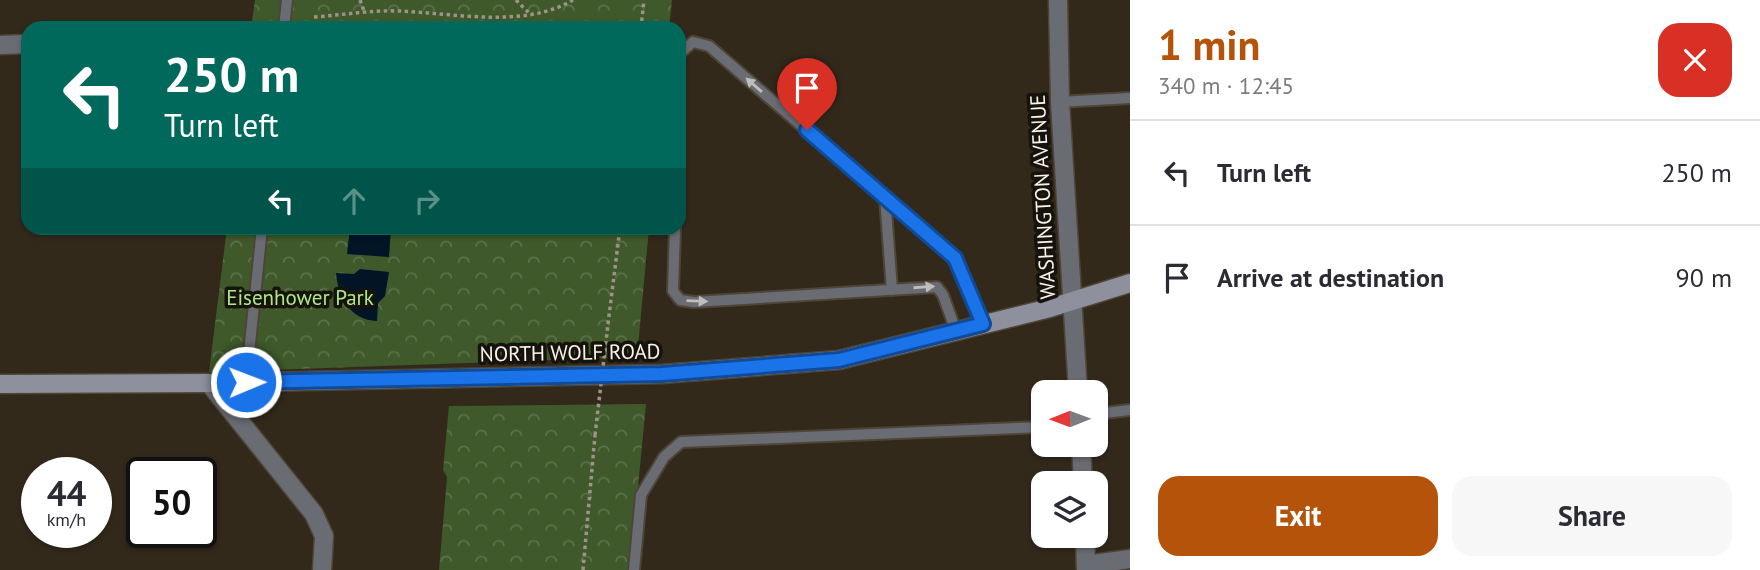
<!DOCTYPE html>
<html lang="en">
<head>
<meta charset="utf-8">
<style>
	:root { --surface:#fff; --page:#f7f7f7; --text:#2b2b33; --muted:#7c7c81; --line:#e1e1e2; --accent:#b45309 }
	body { margin:0; font-family:"PT Sans",sans-serif; background:var(--page); color:var(--text); height:100vh; display:flex; flex-direction:column; font-size:26px; white-space:nowrap }
	* { box-sizing:border-box; margin:0 }
	p { font-size:23px; color:var(--muted) }
	.icon { flex:none; width:38px; height:38px; fill:none; stroke:currentColor; stroke-width:2; stroke-linecap:round; stroke-linejoin:round }
	.map { position:relative; flex:1; overflow:hidden }
	.drawer { display:flex; flex-direction:column; background:var(--surface); width:630px }
	.drawer>* { flex:none }
	.guide { position:absolute; left:21px; top:21px; width:665px; height:214px; border-radius:21px; box-shadow:0 2px 5px #0004; background:#00695c; color:#fff; overflow:hidden }
	.needle { width:46px; rotate:269deg }
	.fabs { position:absolute; left:1031px; top:380px; display:grid; gap:14px }
	.fabs a { display:grid; place-items:center; width:77px; height:77px; border-radius:14px; background:var(--surface); box-shadow:0 2px 5px #0004; font-size:35px }
	.speed { position:absolute; left:21px; top:457px; display:flex; gap:14px; font-size:35px; font-weight:700; text-align:center }
	.speed>* { display:grid; place-content:center; width:91px; height:91px; border-radius:50%; background:var(--surface); box-shadow:0 2px 5px #0004; line-height:1 }
	.speed small { font-size:18px; font-weight:400 }
	.speed .limit { border:4px solid #111; border-radius:10px; background:#fff; color:#111 }
	.pin { position:absolute; display:grid; place-items:center; width:60px; height:60px; color:#fff; margin:-72px -30px; border-radius:50% 50% 50% 0; rotate:-45deg; box-shadow:0 0 7px #0007 }
	.pin .icon { rotate:45deg }
	.me { position:absolute; width:77px; margin:-38px; rotate:89deg; stroke-linejoin:round; filter:drop-shadow(0 0 5px #0008) }
	.turn { display:flex; align-items:center; gap:24px; height:147px; padding:0 28px; font-size:32px }
	.turn .icon { width:91px; height:91px; stroke-width:2.5 }
	.turn b { display:block; font-size:49px; line-height:60px }
	.lanes { display:flex; align-items:center; height:66px; padding:0 28px; background:#0003; justify-content:center; gap:35px; direction:ltr }
	.lanes .off { opacity:.35 }
	.round { display:grid; place-items:center; flex:none; width:74px; height:74px; border-radius:21px; background:var(--page) }
	.head { display:flex; align-items:center; justify-content:space-between; height:119px; padding:0 28px }
	h1 { font-size:42px; font-weight:600; line-height:52px; color:var(--accent) }
	.button { display:flex; gap:14px; margin-top:auto; padding:14px 28px }
	.button a { flex:1; height:80px; border-radius:21px; background:var(--accent); color:#fff; font-size:28px; font-weight:600; line-height:80px; text-align:center }
	.button a+a { background:var(--page); color:var(--text) }
	ul { padding:0; list-style:none }
	li { display:flex; align-items:center; gap:21px; height:105px; padding:0 28px; border-top:2px solid var(--line) }
	li div { flex:1 }
	li b { display:block; font-size:26px }
	li em { font-style:normal }
	main { display:flex; flex:1; min-height:0 }
	.map>svg:first-child { display:block }
	.park { fill:url(#park-crowns) }
	.water { fill:#021526 }
	.lines { fill:none; stroke-linecap:round; stroke-linejoin:round }
	.lane-casing { stroke:#4e4538; stroke-width:14 }
	.street-casing { stroke:#4e4538; stroke-width:21 }
	.secondary-casing { stroke:#4e4538; stroke-width:21 }
	.path { stroke:#9c9489; stroke-width:3.5; stroke-dasharray:3.5 3.5; stroke-linecap:butt }
	.lane { stroke:#6a6c74; stroke-width:10 }
	.street { stroke:#6a6c74; stroke-width:18 }
	.secondary { stroke:#8e919d; stroke-width:18 }
	.path-bridge { stroke:#9c9489; stroke-width:3.5; stroke-dasharray:3.5 3.5; stroke-linecap:butt }
	.oneway { fill:#c0bdbb }
	.route-casing { stroke:#114b97; stroke-width:18 }
	.route { stroke:#1a73e8; stroke-width:12 }
	.labels { text-anchor:middle; stroke-width:7; stroke-linejoin:round; paint-order:stroke }
	.street-label { font-size:21px; fill:#f9f3ea; stroke:#16120c }
	.park-label { font-size:21px; fill:#afe987; stroke:#16120c }
</style>
</head>
<body>
<main>
<div class="map">
<svg width="1130" height="570" viewBox="0 0 1130 570">
	<defs>
		<pattern id="park-crowns" width="20" height="18" patternUnits="userSpaceOnUse" patternTransform="scale(1.75)"><rect width="20" height="18" fill="#3f592b"/><path d="M2 6a3 3 0 1 1 6 0M12 15a3 3 0 1 1 6 0" fill="none" stroke="#5c714a"/></pattern>
	</defs>
	<rect width="100%" height="100%" fill="#32291b"/>
	<!-- park -->
	<g class="park">
		<polygon points="255,0 672,0 669,28 251,28"/>
		<polygon points="227,228 649,228 637,357 209,372"/>
		<polygon points="646,404 630,570 439,570 447,477 443,470 449,406"/>
	</g>
	<!-- water -->
	<g class="water">
		<polygon points="350,228 391,228 389,257 347,254"/>
		<path d="M360 269 389 272 385 296 378 303 377 321C350 320 338 297 336 273L354 274Z"/>
	</g>
	<g class="lines">
		<!-- lane casing -->
		<g class="lane-casing">
			<g id="lane">
				<polyline points="284,28 287,0"/>
				<polyline points="679,54 693,42 709,46 955,258 983,324"/>
				<polyline points="1060,102 1130,98"/>
				<polyline points="885,197 892,290"/>
				<polyline points="675,228 673,291 680,300 694,302 937,287 943,295 956,331"/>
				<polyline points="246,382 262,228"/>
				<polyline points="1096,414 1130,410"/>
				<polyline points="634,570 641,495 664,457 681,442 1043,427"/>
			</g>
		</g>
		<!-- street casing -->
		<g class="street-casing">
			<g id="street">
				<polyline points="1058,0 1060,102 1078,392"/>
				<polyline points="0,45 28,44"/>
				<polyline points="209,383 314,514 324,536 322,570"/>
				<polyline points="1081,444 1083,483"/>
				<polyline points="1085,536 1086,570"/>
				<polyline points="1086,565 1130,559"/>
			</g>
		</g>
		<!-- secondary casing -->
		<g class="secondary-casing">
			<polyline id="secondary" points="0,384 209,383 662,374 839,360 1050,308 1130,283"/>
		</g>
		<!-- path -->
		<g class="path">
			<polyline points="360,0 364,11"/>
			<polyline points="516,0 531,15"/>
			<path d="M314 17C343 15 370 10 399 11 454 13 524 29 573 0"/>
			<polyline points="641,28 644,0"/>
			<polyline points="608,324 620,228"/>
			<polyline points="583,570 595,435"/>
		</g>
		<!-- lane -->
		<use href="#lane" class="lane"/>
		<!-- street -->
		<use href="#street" class="street"/>
		<!-- secondary -->
		<use href="#secondary" class="secondary"/>
		<!-- path-bridge -->
		<polyline class="path-bridge" points="595,435 608,324"/>
	</g>
	<!-- one-way arrows -->
	<defs><path id="oneway-solid" d="M-6-.8H1V-3.2L6.5 0L1 3.2V.8H-6Z" transform="scale(1.75)"/></defs>
	<g class="oneway">
		<use href="#oneway-solid" transform="translate(754 85) rotate(-139)"/>
		<use href="#oneway-solid" transform="translate(924 287) rotate(-4)"/>
		<use href="#oneway-solid" transform="translate(697 301) rotate(2)"/>
	</g>
	<g class="lines">
		<!-- route casing -->
		<g class="route-casing">
			<polyline id="route" points="246,382 662,374 839,360 983,324 955,258 807,130"/>
		</g>
		<!-- route -->
		<use href="#route" class="route"/>
	</g>
	<g class="labels">
		<!-- street labels -->
		<g class="street-label">
			<text transform="translate(1043 197) rotate(-93)" y="7">WASHINGTON AVENUE</text>
			<text transform="translate(570 353) rotate(-1)" y="7">NORTH WOLF ROAD</text>
		</g>
		<!-- park labels -->
		<g class="park-label">
			<text x="300" y="305">Eisenhower Park</text>
		</g>
	</g>
</svg>
<div class="fabs">
<a><svg class="needle" viewBox="-14 -14 28 28"><path d="M0-13l5 13h-10z" fill="#e53935"/><path d="M0 13l5-13h-10z" fill="#7c7c81"/></svg></a>
<a><svg class="icon" aria-label="layers" viewBox="0 0 24 24"><path d="M12 4l9 5-9 5-9-5zM3 14l9 5 9-5"/></svg></a>
</div>
<div class="speed"><div>44<small>km/h</small></div><div class="limit">50</div></div>
<div class="pin" style="left:807px;top:130px;background:#d93025"><svg class="icon" aria-label="arrive" viewBox="0 0 24 24"><path d="M6 21V4h12l-3 4 3 4H6"/></svg></div>
<svg class="me" style="left:246px;top:382px" viewBox="-20 -20 40 40"><circle r="17" fill="#1a73e8" stroke="#fff" stroke-width="3"/><path d="M0-11L8 9 0 5-8 9z" fill="#fff"/></svg>
<div class="guide">
<div class="turn"><svg class="icon" aria-label="left" viewBox="0 0 24 24"><path d="M17 20v-9H6M10 6l-5 5 5 5"/></svg><div><b>250 m</b>Turn left</div></div>
<div class="lanes"><svg class="icon" aria-label="left" viewBox="0 0 24 24"><path d="M17 20v-9H6M10 6l-5 5 5 5"/></svg><svg class="icon off" aria-label="ahead" viewBox="0 0 24 24"><path d="M12 20V5M6 11l6-6 6 6"/></svg><svg class="icon off" aria-label="right" viewBox="0 0 24 24"><path d="M7 20v-9h11M14 6l5 5-5 5"/></svg></div>
</div>
</div>
<section class="drawer">
<div class="head"><div><h1>1 min</h1><p>340 m · 12:45</p></div><a class="round" style="background:#d93025;color:#fff"><svg class="icon" aria-label="close" viewBox="0 0 24 24"><path d="M6 6l12 12M18 6L6 18"/></svg></a></div>
<ul>
<li><svg class="icon" aria-label="left" viewBox="0 0 24 24"><path d="M17 20v-9H6M10 6l-5 5 5 5"/></svg><div><b>Turn left</b></div><em>250 m</em></li>
<li><svg class="icon" aria-label="arrive" viewBox="0 0 24 24"><path d="M6 21V4h12l-3 4 3 4H6"/></svg><div><b>Arrive at destination</b></div><em>90 m</em></li>
</ul>
<div class="button"><a>Exit</a><a>Share</a></div>
</section>
</main>
</body>
</html>
